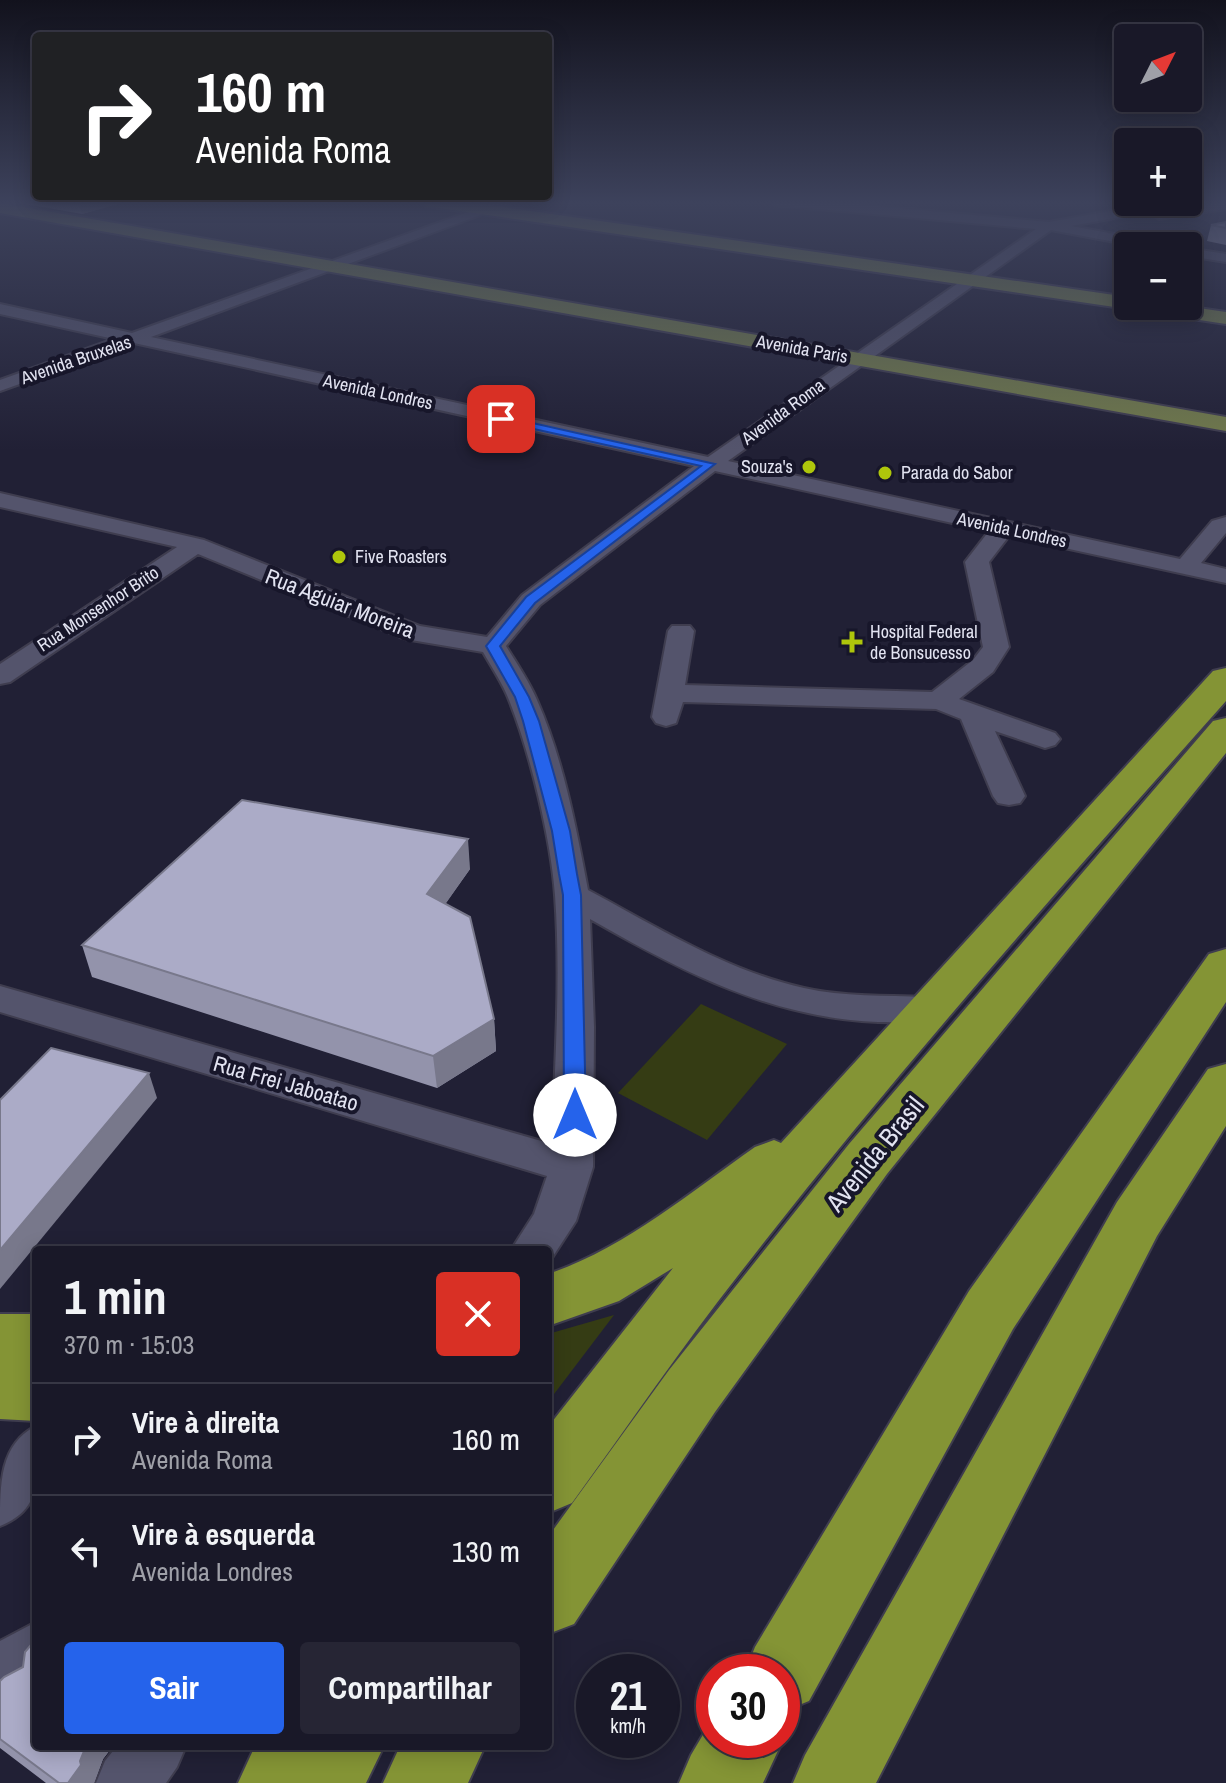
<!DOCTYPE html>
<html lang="pt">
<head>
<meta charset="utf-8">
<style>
	:root { --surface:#191828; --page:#262534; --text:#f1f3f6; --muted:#9fa0a8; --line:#373745; --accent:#2563eb }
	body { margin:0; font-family:"Archivo Narrow",sans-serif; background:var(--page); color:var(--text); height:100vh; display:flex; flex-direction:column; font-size:30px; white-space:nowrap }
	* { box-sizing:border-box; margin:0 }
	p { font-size:26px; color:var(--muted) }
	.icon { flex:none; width:44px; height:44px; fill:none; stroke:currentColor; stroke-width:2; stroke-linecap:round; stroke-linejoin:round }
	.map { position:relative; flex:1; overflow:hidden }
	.sheet { position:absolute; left:32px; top:1246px; width:520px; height:504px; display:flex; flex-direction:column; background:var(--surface); border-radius:8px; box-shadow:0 4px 20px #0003,0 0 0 2px var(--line) }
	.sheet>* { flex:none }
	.guide { position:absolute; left:32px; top:32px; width:520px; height:168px; border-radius:8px; box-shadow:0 4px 20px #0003,0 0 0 2px var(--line); background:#202124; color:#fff; overflow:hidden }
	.needle { width:52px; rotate:48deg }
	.controls { position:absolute; left:1114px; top:24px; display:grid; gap:16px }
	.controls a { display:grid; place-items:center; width:88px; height:88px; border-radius:8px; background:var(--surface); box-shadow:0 4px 20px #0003,0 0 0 2px var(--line); font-size:40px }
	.speed { position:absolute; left:576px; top:1654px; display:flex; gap:16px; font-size:40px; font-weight:700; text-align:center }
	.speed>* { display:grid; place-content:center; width:104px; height:104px; border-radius:50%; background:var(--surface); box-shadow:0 4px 20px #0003,0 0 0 2px var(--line); line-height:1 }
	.speed small { font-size:20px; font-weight:400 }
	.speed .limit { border:12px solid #d22; background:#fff; color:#111 }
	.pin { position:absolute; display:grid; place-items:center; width:68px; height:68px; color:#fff; margin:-34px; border-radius:16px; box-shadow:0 4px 12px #0006 }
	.me { position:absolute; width:88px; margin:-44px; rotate:0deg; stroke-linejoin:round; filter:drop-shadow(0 0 6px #0008) }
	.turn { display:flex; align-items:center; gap:28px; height:168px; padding:0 32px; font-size:36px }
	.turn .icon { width:104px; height:104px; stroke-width:2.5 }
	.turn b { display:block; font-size:56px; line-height:68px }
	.round { display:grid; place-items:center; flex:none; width:84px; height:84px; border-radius:8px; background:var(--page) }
	.overview { display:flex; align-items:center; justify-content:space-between; height:136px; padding:0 32px }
	h1 { font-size:48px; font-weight:800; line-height:60px }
	.action { display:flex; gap:16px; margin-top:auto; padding:16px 32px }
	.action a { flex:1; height:92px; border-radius:8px; background:var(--accent); color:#fff; font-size:32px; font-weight:800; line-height:92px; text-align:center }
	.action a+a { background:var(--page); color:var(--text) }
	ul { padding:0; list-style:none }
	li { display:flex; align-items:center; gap:24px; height:112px; padding:0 32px; border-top:2px solid var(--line) }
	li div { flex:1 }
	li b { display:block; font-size:30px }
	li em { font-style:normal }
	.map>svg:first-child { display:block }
	.green { fill:#353c14 }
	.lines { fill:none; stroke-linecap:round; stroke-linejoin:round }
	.minor-casing { stroke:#3f3d4f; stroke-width:4 }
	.major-casing { stroke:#3f3d4f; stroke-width:4 }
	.highway-casing { stroke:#3f3d4f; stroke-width:4 }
	.minor { fill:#54546c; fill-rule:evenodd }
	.major { fill:#717a4b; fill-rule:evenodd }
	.highway { fill:#849435; fill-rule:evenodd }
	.wall { fill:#9393ab }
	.shaded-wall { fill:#78788b }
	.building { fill:#ababc7; stroke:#78788b; stroke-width:2 }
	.route { fill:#2563eb; stroke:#184099; stroke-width:2 }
	.poi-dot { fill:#aec60b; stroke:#17162a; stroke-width:3 }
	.labels { text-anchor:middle; stroke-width:8; stroke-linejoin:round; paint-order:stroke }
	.far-street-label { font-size:18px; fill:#e2e3f1; stroke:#17162a }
	.far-poi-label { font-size:18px; fill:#e2e3f1; stroke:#17162a; text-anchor:start }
	.street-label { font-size:22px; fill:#e2e3f1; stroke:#17162a }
	.near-street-label { font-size:26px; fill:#e2e3f1; stroke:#17162a }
</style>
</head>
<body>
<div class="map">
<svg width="1226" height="1783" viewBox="0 0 1226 1783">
	<rect width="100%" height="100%" fill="#212035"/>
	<!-- green -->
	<g class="green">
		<polygon points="701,1004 787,1044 707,1140 618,1093"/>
		<polygon points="614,1315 548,1402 548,1334"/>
	</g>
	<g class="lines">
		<!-- minor casing -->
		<g class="minor-casing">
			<g id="minor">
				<path d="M499 201H518L151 337 708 457 1036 229 775 205 769 201H822L1049 222 1160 202H1187L1181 206 1071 226 1158 242 1165 246H1136L1051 230 728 461 1180 559 1212 521 1226 517V533L1201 563 1226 569V583L1009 536 989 562 1009 647 993 672 959 699 1055 733 1060 739 1055 745 1045 748 995 731 1025 796 1020 803 1009 805 998 803 993 796 961 719 936 709 683 702 676 723 666 726 656 723 652 717 668 631 672 626H690L694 631 685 685 932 692 973 660 983 647 965 562 989 531 715 471 540 605 506 646C517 664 529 681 537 700 563 759 576 826 588 890 657 927 727 971 804 988 844 997 885 995 926 997L939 1001 945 1010 939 1019C920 1025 899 1022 878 1022 771 1018 681 971 590 919L594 1027 593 1167 576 1221 548 1264V1250H511L534 1214 547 1176 0 1012V986L552 1144C555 1062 561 977 555 895 551 840 530 752 509 700 503 684 492 668 483 652L405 639 198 554 10 682 0 684V664L177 547 0 507V493L204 540 420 626 487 637 522 595 694 466 134 343 0 391V380L114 339 0 314V304L132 333Z"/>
				<polygon points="1226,201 1226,209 1159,219 1153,215 1159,211"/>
				<polygon points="1188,248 1226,254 1226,262 1188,256"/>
				<path d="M36 1426C36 1469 48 1507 0 1526 0 1483 0 1444 36 1426Z"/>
				<polygon points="36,1622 36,1686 0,1705 0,1641"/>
				<polygon points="117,1746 186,1746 177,1767 166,1783 96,1783 105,1761"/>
			</g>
		</g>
		<!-- major casing -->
		<g class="major-casing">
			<g id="major">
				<polygon points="419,201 462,201 1128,297 1128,306 1136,306 1128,309 426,206"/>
				<polygon points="0,203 1226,417 1226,431 0,213"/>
				<polygon points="1136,306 1185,306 1226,312 1226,324 1146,312"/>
			</g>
		</g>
		<!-- highway casing -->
		<g class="highway-casing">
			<g id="highway">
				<path d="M1226 668V701C1060 888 893 1075 740 1273 681 1348 628 1426 572 1503L548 1513V1427L673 1268 619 1301 548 1326V1274C625 1248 689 1193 755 1147L774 1140 781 1143 1213 671Z"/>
				<polygon points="1226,718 1226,753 887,1174 715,1412 574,1624 548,1634 548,1537 669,1370 849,1144 1213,721"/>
				<polygon points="1226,949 1226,1002 1013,1329 809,1701 782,1712 782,1672 745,1672 755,1647 969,1291 1209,954"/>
				<polygon points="1226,1064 1226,1126 1157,1236 876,1783 793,1783 805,1755 1117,1202 1208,1069"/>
				<polygon points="0,1314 36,1314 36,1421 0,1419"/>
				<polygon points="714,1716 714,1740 782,1740 782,1737 783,1740 763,1783 679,1783 691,1755"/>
				<polygon points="255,1746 384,1746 366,1783 238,1783"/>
				<polygon points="400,1746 485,1746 468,1783 383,1783"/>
			</g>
		</g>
		<!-- minor -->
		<use href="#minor" class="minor"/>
		<!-- major -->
		<use href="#major" class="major"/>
		<!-- highway -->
		<use href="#highway" class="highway"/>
	</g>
	<!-- wall -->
	<g class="wall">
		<polygon points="9,201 128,201 82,214"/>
		<polygon points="1226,222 1226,245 1207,241 1211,225"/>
		<polygon points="470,869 445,904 494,1019 496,1051 437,1088 92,977 82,945"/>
		<polygon points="0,1681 36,1746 113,1746 103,1759 94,1783 46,1783 0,1748"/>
	</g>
	<!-- shaded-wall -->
	<g class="shaded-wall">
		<polygon points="79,201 128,201 82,214"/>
		<polygon points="468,839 470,869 430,926 427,894"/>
		<polygon points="494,1019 496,1051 437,1088 433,1056"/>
		<polygon points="149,1073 157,1098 0,1289 0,1250"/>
		<polygon points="86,1746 113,1746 103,1759 94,1783 68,1783"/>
	</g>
	<!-- building -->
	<g class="building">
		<polygon points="1226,222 1226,228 1211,225"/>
		<polygon points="242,800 468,839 427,894 470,917 494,1019 433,1056 82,945"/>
		<polygon points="51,1048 149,1073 0,1250 0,1100"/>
		<polygon points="36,1639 36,1746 86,1746 80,1761 81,1765 68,1783 59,1783 0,1739 0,1681 4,1677 23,1667 25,1652"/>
	</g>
	<!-- sky -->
	<linearGradient id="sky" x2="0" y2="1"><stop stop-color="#12121d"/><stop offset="0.45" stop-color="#3d425c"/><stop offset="1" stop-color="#3d425c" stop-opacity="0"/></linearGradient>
	<rect width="1226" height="451" fill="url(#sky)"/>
	<!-- route -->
	<polygon class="route" points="501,416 715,464 535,603 500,646 529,697 539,721 570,831 577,874 581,895 586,1115 583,1121 575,1124 567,1121 564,1115 563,895 559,874 552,831 523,721 515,697 486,646 526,597 701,466 498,421 496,419"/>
	<!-- markers -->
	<g class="poi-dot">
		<circle cx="809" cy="467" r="8"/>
		<circle cx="885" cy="473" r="8"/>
		<circle cx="339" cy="557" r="8"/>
		<path d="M848 630h8v8h8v8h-8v8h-8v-8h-8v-8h8z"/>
	</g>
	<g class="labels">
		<!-- far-street labels -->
		<g class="far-street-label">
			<text transform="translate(802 349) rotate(10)" y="6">Avenida Paris</text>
			<text transform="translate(76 360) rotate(-19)" y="6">Avenida Bruxelas</text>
			<text transform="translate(378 392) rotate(12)" y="6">Avenida Londres</text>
			<text transform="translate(783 412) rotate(-36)" y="6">Avenida Roma</text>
			<text transform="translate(1012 530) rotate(12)" y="6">Avenida Londres</text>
			<text transform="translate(98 609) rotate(-33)" y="6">Rua Monsenhor Brito</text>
		</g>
		<!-- far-poi labels -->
		<g class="far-poi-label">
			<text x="793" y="473" text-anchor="end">Souza's</text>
			<text x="901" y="479">Parada do Sabor</text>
			<text x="355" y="563">Five Roasters</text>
			<text x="870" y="638">Hospital Federal<tspan x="870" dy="21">de Bonsucesso</tspan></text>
		</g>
		<!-- street labels -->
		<g class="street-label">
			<text transform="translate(340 603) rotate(21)" y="8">Rua Aguiar Moreira</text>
			<text transform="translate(286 1083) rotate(16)" y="8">Rua Frei Jaboatao</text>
		</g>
		<!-- near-street labels -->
		<g class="near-street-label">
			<text transform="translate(875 1154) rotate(-51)" y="9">Avenida Brasil</text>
		</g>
	</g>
</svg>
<div class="controls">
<a><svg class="needle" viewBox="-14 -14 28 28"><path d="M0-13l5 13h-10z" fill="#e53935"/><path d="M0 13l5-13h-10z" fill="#9fa0a8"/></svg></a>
<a>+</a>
<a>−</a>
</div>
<div class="speed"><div>21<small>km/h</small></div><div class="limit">30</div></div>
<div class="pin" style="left:501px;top:419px;background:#d93025"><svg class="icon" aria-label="arrive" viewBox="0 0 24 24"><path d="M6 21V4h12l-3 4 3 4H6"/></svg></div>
<svg class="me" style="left:575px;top:1115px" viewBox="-20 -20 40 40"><circle r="19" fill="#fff"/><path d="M0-13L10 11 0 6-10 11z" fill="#2563eb"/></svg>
<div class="guide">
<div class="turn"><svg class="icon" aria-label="right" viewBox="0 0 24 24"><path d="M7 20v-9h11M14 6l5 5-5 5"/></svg><div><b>160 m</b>Avenida Roma</div></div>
</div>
<section class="sheet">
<div class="overview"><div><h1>1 min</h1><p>370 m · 15:03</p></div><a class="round" style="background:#d93025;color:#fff"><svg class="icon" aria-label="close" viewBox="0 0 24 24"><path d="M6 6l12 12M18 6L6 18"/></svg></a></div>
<ul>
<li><svg class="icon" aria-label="right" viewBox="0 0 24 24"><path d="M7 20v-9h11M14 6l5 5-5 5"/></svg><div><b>Vire à direita</b><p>Avenida Roma</p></div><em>160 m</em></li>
<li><svg class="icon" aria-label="left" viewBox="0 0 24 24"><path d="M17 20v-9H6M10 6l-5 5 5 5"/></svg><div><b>Vire à esquerda</b><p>Avenida Londres</p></div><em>130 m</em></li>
</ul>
<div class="action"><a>Sair</a><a>Compartilhar</a></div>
</section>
</div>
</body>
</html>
